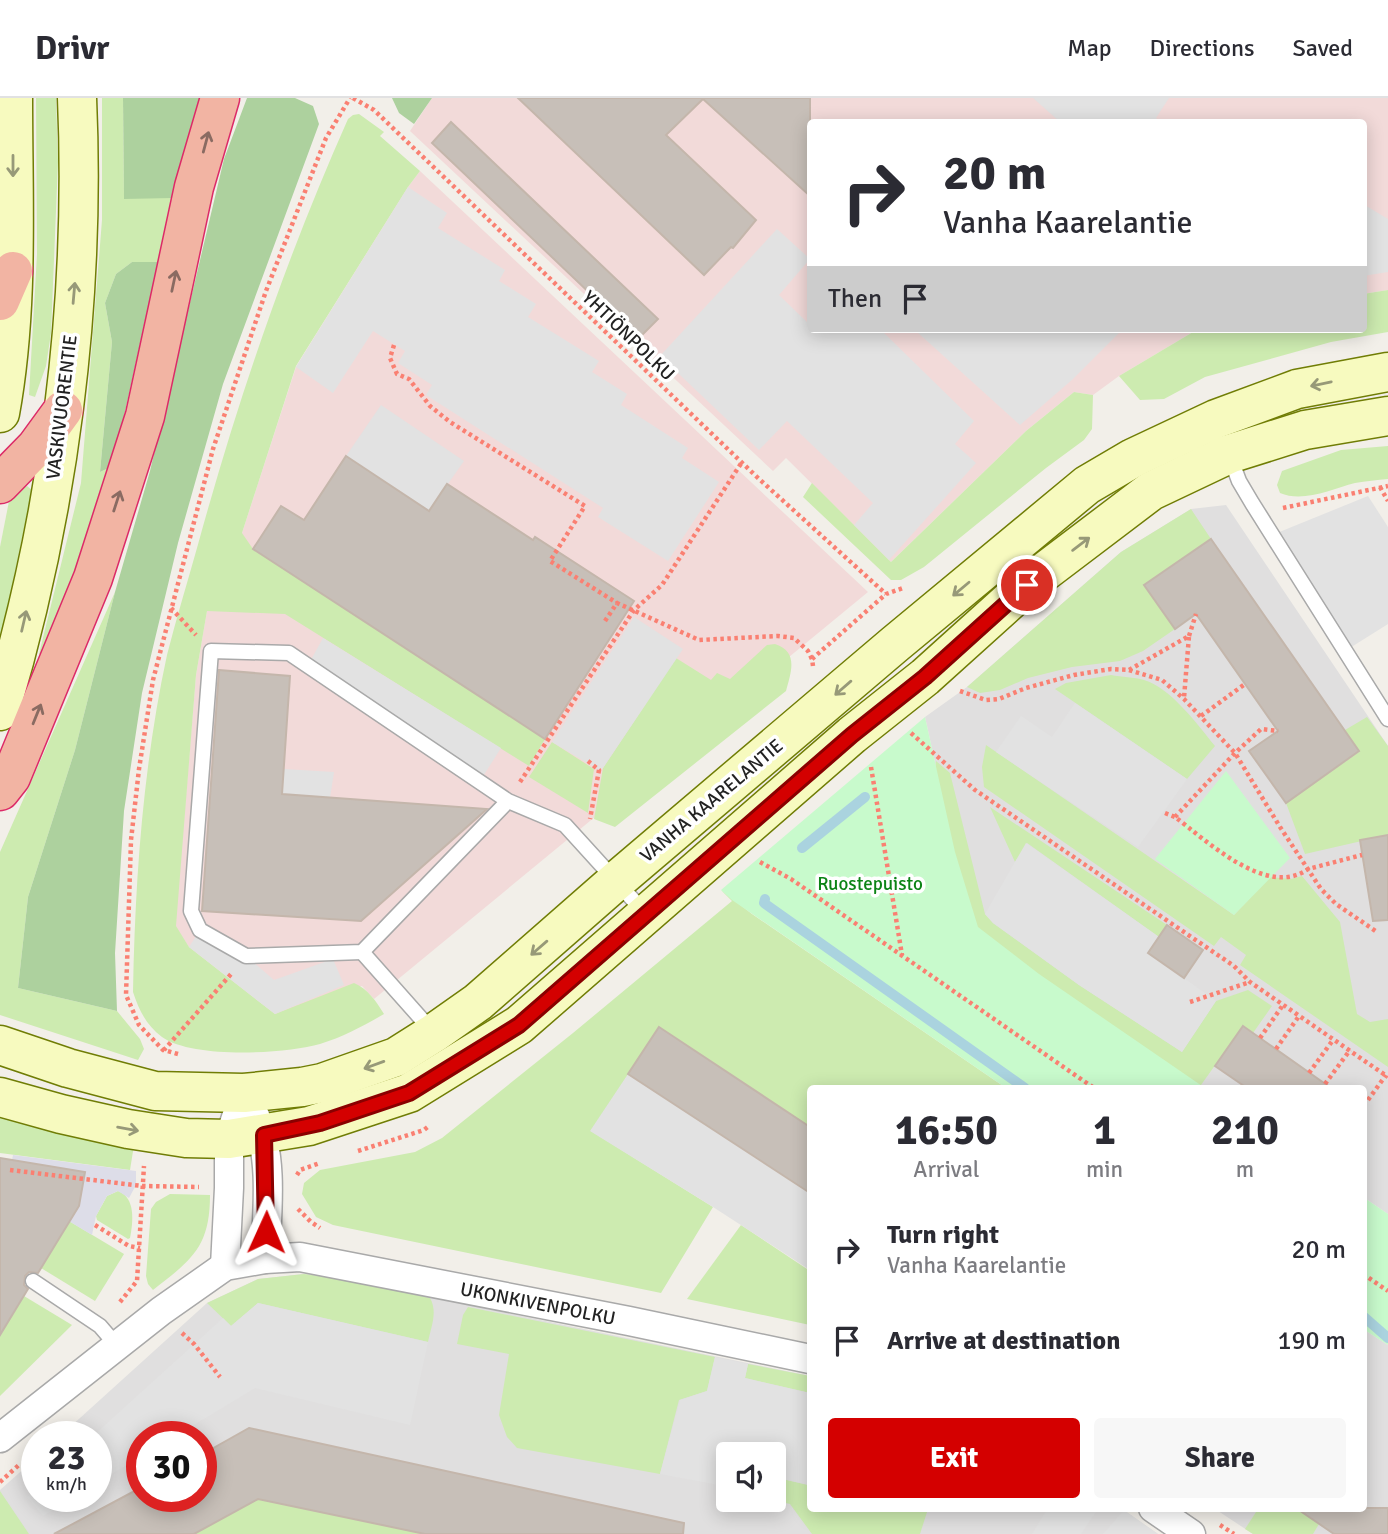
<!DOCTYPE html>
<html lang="en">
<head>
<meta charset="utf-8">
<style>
	:root { --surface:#fff; --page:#f7f7f7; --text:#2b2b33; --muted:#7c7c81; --line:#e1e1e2; --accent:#d40000 }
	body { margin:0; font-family:Signika,sans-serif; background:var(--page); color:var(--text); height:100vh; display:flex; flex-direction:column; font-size:26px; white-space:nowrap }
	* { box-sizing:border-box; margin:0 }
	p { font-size:23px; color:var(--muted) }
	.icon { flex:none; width:38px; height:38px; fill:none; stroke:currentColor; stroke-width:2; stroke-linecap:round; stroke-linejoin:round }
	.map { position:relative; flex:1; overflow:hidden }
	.side { position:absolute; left:807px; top:987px; width:560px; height:427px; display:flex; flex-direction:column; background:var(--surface); border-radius:7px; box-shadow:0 4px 18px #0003 }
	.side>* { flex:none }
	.guide { position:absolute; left:807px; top:21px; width:560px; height:214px; border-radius:7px; box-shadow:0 4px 18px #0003; background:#fff; color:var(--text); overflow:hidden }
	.tools { position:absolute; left:716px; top:1344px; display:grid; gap:14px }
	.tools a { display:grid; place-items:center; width:70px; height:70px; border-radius:7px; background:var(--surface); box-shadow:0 4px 18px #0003; font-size:35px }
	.speed { position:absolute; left:21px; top:1323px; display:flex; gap:14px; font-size:35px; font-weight:700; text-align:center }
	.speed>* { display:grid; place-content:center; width:91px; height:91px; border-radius:50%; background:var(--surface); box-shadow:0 4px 18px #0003; line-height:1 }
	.speed small { font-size:18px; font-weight:400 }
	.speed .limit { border:10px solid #d22; background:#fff; color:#111 }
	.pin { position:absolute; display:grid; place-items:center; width:60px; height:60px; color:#fff; margin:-30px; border:4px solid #fff; border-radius:50%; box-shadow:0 2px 7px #0007 }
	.me { position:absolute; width:77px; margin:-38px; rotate:1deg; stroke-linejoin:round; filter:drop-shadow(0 0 5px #0008) }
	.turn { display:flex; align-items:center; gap:24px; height:147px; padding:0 21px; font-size:32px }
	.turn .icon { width:91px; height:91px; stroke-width:2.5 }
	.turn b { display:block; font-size:49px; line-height:60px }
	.then { display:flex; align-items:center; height:66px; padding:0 21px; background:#0003; gap:14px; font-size:26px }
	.eta { display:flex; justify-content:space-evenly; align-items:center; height:119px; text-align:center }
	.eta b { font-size:42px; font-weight:700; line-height:49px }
	.action { display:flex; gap:14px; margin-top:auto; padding:14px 21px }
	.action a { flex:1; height:80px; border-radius:7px; background:var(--accent); color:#fff; font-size:28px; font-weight:700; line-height:80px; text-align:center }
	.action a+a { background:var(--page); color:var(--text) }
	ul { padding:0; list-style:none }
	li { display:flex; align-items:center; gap:21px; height:91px; padding:0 21px }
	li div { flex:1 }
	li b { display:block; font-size:26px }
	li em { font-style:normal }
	header { display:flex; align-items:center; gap:42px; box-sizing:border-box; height:98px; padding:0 35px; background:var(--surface); border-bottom:2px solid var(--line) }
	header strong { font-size:33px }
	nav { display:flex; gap:38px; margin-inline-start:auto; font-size:24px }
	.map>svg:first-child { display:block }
	.residential { fill:#e0dfdf; fill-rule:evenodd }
	.commercial { fill:#f2dad9 }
	.grass { fill:#cdebb0 }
	.forest { fill:#add19e }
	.park { fill:#c8facc }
	.parking { fill:#e2e2e2 }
	.plaza { fill:#dddde8 }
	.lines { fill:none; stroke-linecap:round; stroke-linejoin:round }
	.stream { stroke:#aad3df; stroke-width:10 }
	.building { fill:#c7bfb8; stroke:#c4b6ab; stroke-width:2 }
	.service-casing { stroke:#a9a9a9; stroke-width:17 }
	.minor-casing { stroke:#a9a9a9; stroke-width:31 }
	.secondary-casing { stroke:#707d05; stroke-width:41 }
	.trunk-casing { stroke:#dc2a67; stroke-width:41 }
	.path { stroke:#fa8072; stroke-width:4.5; stroke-dasharray:3.5 3.5; stroke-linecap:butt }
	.service { stroke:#fff; stroke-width:14 }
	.minor { stroke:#fff; stroke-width:28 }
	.secondary { stroke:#f7fabf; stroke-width:38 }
	.trunk { stroke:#f2b4a3; stroke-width:38 }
	.oneway { stroke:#8a6b62 }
	.oneway2 { stroke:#979978 }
	.route-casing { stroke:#8a0000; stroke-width:18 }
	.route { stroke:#d40000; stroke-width:12 }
	.labels { text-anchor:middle; stroke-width:7; stroke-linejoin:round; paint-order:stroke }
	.street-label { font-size:19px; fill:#222; stroke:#fff }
	.park-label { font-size:19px; fill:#0c8416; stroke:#fff }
</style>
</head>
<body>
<header>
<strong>Drivr</strong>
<nav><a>Map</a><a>Directions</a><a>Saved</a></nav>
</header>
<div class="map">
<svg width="1388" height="1436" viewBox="0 0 1388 1436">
	<rect width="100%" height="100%" fill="#f2efe9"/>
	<!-- residential -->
	<g class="residential">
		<polygon points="1226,407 1388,648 1388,1116 1363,1099 1363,990 1205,990 1039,876 978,829 955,754 925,619 967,589 1121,454 1191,411"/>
		<path d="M304 1176 343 1181 810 1278V1410L1122 1411 1158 1436H0V1392L37 1359V1398H96V1339H59L207 1205 258 1181ZM142 1339H201V1398H142ZM728 1356H774V1402H728Z"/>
		<polygon points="1363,1231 1388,1247 1388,1436 1253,1436 1215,1411 1363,1410"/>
	</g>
	<!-- commercial -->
	<g class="commercial">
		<polygon points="432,0 1388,0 1388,192 1363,196 1363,24 810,24 810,231 1198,231 1119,278 1093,297 1074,294 1026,333 891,464 786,360 773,373 410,33"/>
		<polygon points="420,73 868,494 374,901 362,888 275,916 189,849 175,828 196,577 207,513 242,435 296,269 408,89"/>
	</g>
	<!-- grass -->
	<g class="grass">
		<polygon points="36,0 56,0 58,64 51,235 46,268 35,299 29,297 37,156"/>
		<polygon points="102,0 123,0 124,100 172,100 158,164 132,164 116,176 105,205 112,244 100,374 113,368 49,561 39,556 81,385 102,122"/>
		<path d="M359 16 384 34 380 38 420 73 408 89 296 268 242 435 253 451 545 641 529 668 285 516 207 513 196 577 176 828 189 849 275 916 354 885C368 891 376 903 384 916 363 928 343 939 320 946 284 956 193 961 162 939 146 927 139 912 133 894 135 782 143 668 167 557 176 521 187 486 197 450 237 304 286 160 348 21L353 17Z"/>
		<polygon points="1388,192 1388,234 1331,244 1205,279 1164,301 1140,302 1119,278 1198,231 1363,231 1363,196"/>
		<polygon points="1074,294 1093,297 1092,331 1084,342 1046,370 924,469 901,482 891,482 803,399 812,385 891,464 1026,333"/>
		<path d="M1388 348V381C1377 382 1366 383 1355 385 1332 391 1303 405 1280 395L1277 387 1282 373 1341 352Z"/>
		<polygon points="27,388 32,392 0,546 0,449 10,398"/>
		<polygon points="1191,411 1211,441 1145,487 1175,531 1143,553 1120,563 1072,569 1028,580 1000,592 980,595 967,589 1121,454"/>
		<polygon points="115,494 75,652 28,799 18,890 117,913 140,941 144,951 138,962 0,917 0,754"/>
		<path d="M775 546C799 554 791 574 786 593L615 729 594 721 603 670 676 560 711 582 717 575 730 581 767 547Z"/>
		<path d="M1111 577C1122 579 1134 579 1144 582 1171 590 1198 627 1215 648L1187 681 1055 591 1066 585Z"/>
		<polygon points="1367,619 1388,648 1388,737 1305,756 1286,705 1359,654 1345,632"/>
		<polygon points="552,644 594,671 588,715 529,679"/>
		<polygon points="986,647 1234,817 1270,779 1291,781 1302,778 1340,824 1357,916 1370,924 1388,921 1388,969 1240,867 1246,857 1221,839 1214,848 984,689 982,669"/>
		<polygon points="936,663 950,675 985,816 993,825 1079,887 1182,954 1216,903 1248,892 1272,908 1253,935 1243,928 1201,987 1205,990 908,853"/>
		<polygon points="990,709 1167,827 1159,839 1027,745 1015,764"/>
		<polygon points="721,792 752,816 1006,990 810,990 810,1029 659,930 591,1033 713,1109 661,1195 333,1127 316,1119 302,1096 304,1085 320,1072 415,1054 442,1040 573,935 732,803"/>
		<polygon points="0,1014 134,1047 130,1072 0,1055"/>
		<path d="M118 1093C136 1100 133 1124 130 1140L128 1141 97 1122 96 1118 107 1098Z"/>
		<path d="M170 1096 210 1097C210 1150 191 1162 153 1192L148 1186 146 1178 151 1111 156 1104Z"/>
		<polygon points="69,1123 124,1156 95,1203 41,1170"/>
		<polygon points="741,1127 810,1173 810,1227 687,1201"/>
		<path d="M304 1176 343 1181 430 1200C438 1214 431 1229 428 1244L258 1205 231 1228 207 1205 258 1181Z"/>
		<polygon points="24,1198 72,1227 0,1298 0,1237"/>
		<polygon points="468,1209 715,1259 707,1293 679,1302 660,1376 517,1350 507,1339 499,1317 509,1256 457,1246 463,1217"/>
		<polygon points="748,1266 810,1278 810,1295 745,1280"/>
		<polygon points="774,1379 808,1387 810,1381 810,1410 928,1411 920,1436 812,1436 790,1406 773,1402"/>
		<polygon points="0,1393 29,1436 0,1436"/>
		<polygon points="258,1401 425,1436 194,1436"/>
		<polygon points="1258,1411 1296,1411 1319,1426 1313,1436 1253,1436 1245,1431"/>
	</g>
	<!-- forest -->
	<g class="forest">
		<polygon points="123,0 202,0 172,100 124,101"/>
		<polygon points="247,0 295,0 313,8 319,26 223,286 178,445 142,595 124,713 115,855 117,913 18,890 28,799 75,652 115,494 150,373 224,61"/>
		<polygon points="392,0 432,0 414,26 399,15"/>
		<polygon points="132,164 158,164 113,368 100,374 112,244 105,205 116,176"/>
	</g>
	<!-- park -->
	<g class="park">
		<polygon points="925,619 955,754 978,829 1039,876 1205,990 1006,990 732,802 721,792"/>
		<polygon points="1226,673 1290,760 1234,817 1155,761"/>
		<polygon points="1363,1099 1388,1116 1388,1247 1363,1231"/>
	</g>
	<!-- parking -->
	<g class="parking">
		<polygon points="1033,0 1169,0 1156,20 1162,24 1060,24"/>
		<polygon points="408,89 447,115 438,130 505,172 499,183 536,206 528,219 599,263 592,274 627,296 621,307 688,350 682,360 719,384 668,463 598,419 603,410 426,297 432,287 398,265 405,253 373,233 333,295 296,269"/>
		<polygon points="1363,106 1388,121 1388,174 1363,178"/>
		<polygon points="777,131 810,161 779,197 810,227 810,231 880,231 974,323 955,346 976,365 889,462 854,427 873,405 787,323 759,352 660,258"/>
		<polygon points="918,231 1123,231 1073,281 1020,327 916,233"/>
		<polygon points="381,307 464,363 429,413 346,358"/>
		<polygon points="1368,398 1388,429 1388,526 1345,553 1272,437"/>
		<polygon points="634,519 683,551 603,670 599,672 552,644"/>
		<polygon points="323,540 501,650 480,683 307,569"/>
		<polygon points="1075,605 1187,681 1138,749 996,654 1021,618 1052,639"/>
		<polygon points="284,671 334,674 330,700 282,698"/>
		<polygon points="1026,745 1159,839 1149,855 1216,903 1182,954 1079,887 993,825 985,816"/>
		<polygon points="200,832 246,858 274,882 333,861 344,887 275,916 189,849"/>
		<polygon points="628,976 810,1096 810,1172 713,1109 590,1033"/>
		<polygon points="258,1205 428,1244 410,1327 255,1290 174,1339 142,1339 142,1358 96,1385 96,1339 92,1339 223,1220 231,1228"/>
		<polygon points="715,1259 748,1266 745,1280 810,1295 809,1387 774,1379 774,1356 728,1356 728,1368 723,1368 719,1387 660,1376 680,1302 707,1293"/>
		<polygon points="37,1390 37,1398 75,1398 43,1418 27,1399"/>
		<polygon points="1048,1410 1098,1410 1098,1411 1081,1436 1032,1436"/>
		<polygon points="1124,1412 1158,1436 1103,1436"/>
	</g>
	<!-- plaza -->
	<polygon class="plaza" points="13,1057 136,1073 136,1087 129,1100 118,1093 107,1098 96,1118 92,1137 7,1086"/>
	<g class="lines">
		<!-- stream -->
		<g class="stream">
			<polyline points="802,750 865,699"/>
			<polyline points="765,801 764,805 1025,990"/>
			<polyline points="1363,1218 1388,1240"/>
		</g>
	</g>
	<!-- building -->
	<g class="building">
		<polygon points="518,0 810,0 810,98 703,1 666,37 756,122 733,150 731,149 704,177"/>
		<polygon points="451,24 658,221 638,241 432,45"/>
		<polygon points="346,358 429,413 447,386 533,442 535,439 634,503 545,641 253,451 281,408 304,422"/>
		<polygon points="1211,441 1359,653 1286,705 1249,653 1278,633 1196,516 1175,531 1144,487"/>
		<polygon points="219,572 290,578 282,696 487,711 361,823 202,813"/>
		<polygon points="1388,737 1388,822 1373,823 1360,742"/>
		<polygon points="1167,827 1203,852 1184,880 1148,855"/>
		<polygon points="1243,928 1260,940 1331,990 1247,990 1215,968"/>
		<polygon points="659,929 810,1029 810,1095 628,976"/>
		<polygon points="0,1060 85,1074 79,1108 38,1175 29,1174 25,1178 24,1187 28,1191 0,1237"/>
		<polygon points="249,1330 684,1425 683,1436 425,1436 258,1401 194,1436 54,1436 142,1389 142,1398 201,1398 201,1357"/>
		<polygon points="1296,1410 1388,1410 1388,1436 1334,1436"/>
	</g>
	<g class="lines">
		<!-- service casing -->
		<g class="service-casing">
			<g id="service">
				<polyline points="1230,359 1239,383 1252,405 1388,621"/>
				<polyline points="508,703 362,854 246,858 200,832 191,813 211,553 289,555 508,703 565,727 645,815"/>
				<polyline points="362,854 433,934"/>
				<polyline points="33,1183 100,1228 118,1249"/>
			</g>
		</g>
		<!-- minor casing -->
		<g class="minor-casing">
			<g id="minor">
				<path d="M255 1018C274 1058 267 1117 265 1161"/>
				<polyline points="225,1168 229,1090 229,1041 244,995"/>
				<polyline points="0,1340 161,1213 225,1168 265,1161 300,1159 629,1223 810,1261"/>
				<polyline points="1153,1410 1191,1436"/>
			</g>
		</g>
		<!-- secondary casing -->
		<g class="secondary-casing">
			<g id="secondary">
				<path d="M0 315C19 211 13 105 13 0"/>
				<path d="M0 613C59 415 86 206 77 0"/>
				<polyline points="0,947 68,970 155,993 244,995 302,989 322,985 396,959 434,935 478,904 615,784 895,546 1087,387 1133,360 1216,321 1297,291 1388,274"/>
				<polyline points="0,999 61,1016 128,1031 186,1040 229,1041 309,1028 409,995 519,927 852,637 925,579 1027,487 1151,393 1229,356 1305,332 1388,318"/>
			</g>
		</g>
		<!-- trunk casing -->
		<g class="trunk-casing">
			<g id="trunk">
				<polyline points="0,203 13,173"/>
				<polyline points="0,386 36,349 63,312"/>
				<polyline points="0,693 11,679 93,480 145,318 194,89 220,0"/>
			</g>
		</g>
		<!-- path -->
		<g class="path">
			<polyline points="353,0 374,12 758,380 886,496"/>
			<polyline points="394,247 390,260 397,276 409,281 430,308 450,324 585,408 550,463 617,505"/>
			<polyline points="1380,389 1388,403"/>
			<polyline points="1283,410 1388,388"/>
			<polyline points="171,510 196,537"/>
			<polyline points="605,523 617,505 699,542 778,538 794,540 808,553 812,561"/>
			<polyline points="1189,538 1196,516"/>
			<polyline points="813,568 812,561 886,496 903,490"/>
			<polyline points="1129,572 1189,538 1184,600"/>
			<polyline points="960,593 986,602 999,601 1026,590 1074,577 1111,571 1129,572 1162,582 1184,601 1235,655 1280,729 1321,791 1336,806 1377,834"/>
			<polyline points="1201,618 1245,586"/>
			<polyline points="911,635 975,692 1234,868 1250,884 1388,979"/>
			<polyline points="588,663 599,672 590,721"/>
			<polyline points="871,669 902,857"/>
			<polyline points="520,684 634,512 662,487 742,364"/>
			<path d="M1165 715 1175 719C1206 742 1267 801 1308 771L1362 757"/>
			<polyline points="1175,719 1235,655 1261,631 1278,633"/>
			<polyline points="760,764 791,781 1094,990"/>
			<polyline points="1190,904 1250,884"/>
			<polyline points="1260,940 1283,907"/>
			<polyline points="1276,951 1299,918"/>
			<polyline points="164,953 139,927 126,897 131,742 139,671 153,582 213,351 266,193 326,40 350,0"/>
			<polyline points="178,956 164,952 232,875"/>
			<polyline points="1309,975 1333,942"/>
			<polyline points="1325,986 1350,952"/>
			<polyline points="1368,1002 1386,977"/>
			<polyline points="358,1053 424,1032 429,1028"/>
			<polyline points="10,1072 142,1088 199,1089"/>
			<polyline points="297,1077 300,1072 320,1065"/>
			<polyline points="298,1111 311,1124 320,1130"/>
			<polyline points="95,1127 129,1148 140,1150"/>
			<polyline points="1363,1176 1388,1193"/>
			<polyline points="120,1204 137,1183 144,1068"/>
			<polyline points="182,1235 194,1246 220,1279"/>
			<polyline points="0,1384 20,1366"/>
			<polyline points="1220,1427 1234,1436"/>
		</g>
		<!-- service -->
		<use href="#service" class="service"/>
		<!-- minor -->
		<use href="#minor" class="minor"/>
		<!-- secondary -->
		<use href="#secondary" class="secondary"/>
		<!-- trunk -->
		<use href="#trunk" class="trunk"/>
	</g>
	<!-- one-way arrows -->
	<defs><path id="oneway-shaft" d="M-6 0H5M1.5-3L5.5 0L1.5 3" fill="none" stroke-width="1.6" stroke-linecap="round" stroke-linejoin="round" transform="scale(1.75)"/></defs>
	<g class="oneway">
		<use href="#oneway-shaft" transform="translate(206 44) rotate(-75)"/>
		<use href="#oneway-shaft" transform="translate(174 183) rotate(-78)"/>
		<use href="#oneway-shaft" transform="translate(117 403) rotate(-72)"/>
		<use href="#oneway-shaft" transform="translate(37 616) rotate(-68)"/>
	</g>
	<g class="oneway2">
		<use href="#oneway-shaft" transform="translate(13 68) rotate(90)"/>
		<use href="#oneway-shaft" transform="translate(74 195) rotate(-85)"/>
		<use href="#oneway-shaft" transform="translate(1321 286) rotate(168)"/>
		<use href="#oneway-shaft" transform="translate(1081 446) rotate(-37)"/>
		<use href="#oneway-shaft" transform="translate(961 491) rotate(140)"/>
		<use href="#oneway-shaft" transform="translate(24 523) rotate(-77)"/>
		<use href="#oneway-shaft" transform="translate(843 590) rotate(139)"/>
		<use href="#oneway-shaft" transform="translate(539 850) rotate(139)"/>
		<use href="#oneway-shaft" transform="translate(374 967) rotate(160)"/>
		<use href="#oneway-shaft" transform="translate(128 1031) rotate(10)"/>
	</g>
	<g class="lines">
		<!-- route casing -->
		<g class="route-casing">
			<polyline id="route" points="266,1134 264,1037 320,1025 409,995 519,927 852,637 925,579 1027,487"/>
		</g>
		<!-- route -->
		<use href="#route" class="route"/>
	</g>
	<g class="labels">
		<!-- street labels -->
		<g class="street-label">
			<text transform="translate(629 237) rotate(44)" y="7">YHTIÖNPOLKU</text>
			<text transform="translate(61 309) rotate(-83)" y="7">VASKIVUORENTIE</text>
			<text transform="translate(711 702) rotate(-40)" y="7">VANHA KAARELANTIE</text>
			<text transform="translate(538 1205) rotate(11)" y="7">UKONKIVENPOLKU</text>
		</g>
		<!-- park labels -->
		<g class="park-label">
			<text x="870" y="792">Ruostepuisto</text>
		</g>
	</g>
</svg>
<div class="tools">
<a><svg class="icon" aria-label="sound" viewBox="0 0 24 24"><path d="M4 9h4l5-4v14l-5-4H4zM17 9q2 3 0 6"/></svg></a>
</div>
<div class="speed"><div>23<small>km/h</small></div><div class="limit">30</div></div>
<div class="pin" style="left:1027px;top:487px;background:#d93025"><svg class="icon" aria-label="arrive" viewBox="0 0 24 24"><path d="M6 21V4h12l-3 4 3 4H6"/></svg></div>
<svg class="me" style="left:266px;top:1134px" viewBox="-20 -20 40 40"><path d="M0-17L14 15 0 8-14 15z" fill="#d40000" stroke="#fff" stroke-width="4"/></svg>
<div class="guide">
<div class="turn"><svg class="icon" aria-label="right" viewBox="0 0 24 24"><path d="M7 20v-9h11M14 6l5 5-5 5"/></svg><div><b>20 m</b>Vanha Kaarelantie</div></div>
<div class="then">Then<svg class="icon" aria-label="arrive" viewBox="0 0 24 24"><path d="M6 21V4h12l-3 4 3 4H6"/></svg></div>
</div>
<section class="side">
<div class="eta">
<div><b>16:50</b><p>Arrival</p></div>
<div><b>1</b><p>min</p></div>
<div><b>210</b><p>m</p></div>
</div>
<ul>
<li><svg class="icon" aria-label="right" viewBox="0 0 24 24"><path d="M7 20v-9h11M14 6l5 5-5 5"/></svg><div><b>Turn right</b><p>Vanha Kaarelantie</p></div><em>20 m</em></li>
<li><svg class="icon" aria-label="arrive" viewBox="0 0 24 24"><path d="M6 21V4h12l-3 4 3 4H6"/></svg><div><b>Arrive at destination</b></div><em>190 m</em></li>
</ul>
<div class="action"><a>Exit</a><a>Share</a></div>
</section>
</div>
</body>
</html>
